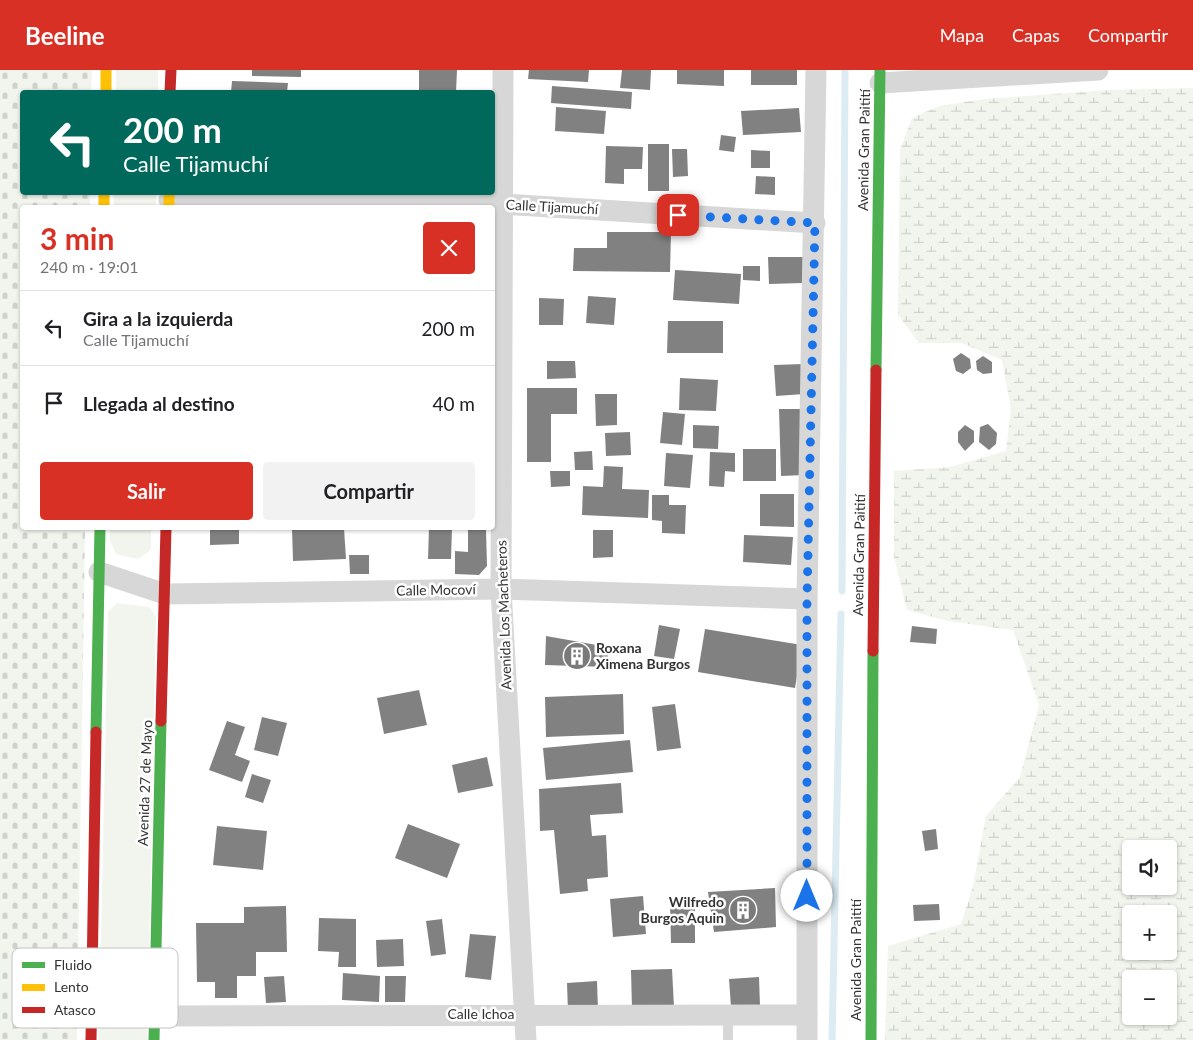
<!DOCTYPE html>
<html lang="es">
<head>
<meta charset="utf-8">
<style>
	:root { --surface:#fff; --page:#f2f2f2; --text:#202124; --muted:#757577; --line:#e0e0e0; --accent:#d93025 }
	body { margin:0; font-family:Lato,sans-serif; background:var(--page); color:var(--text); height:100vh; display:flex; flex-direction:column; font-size:19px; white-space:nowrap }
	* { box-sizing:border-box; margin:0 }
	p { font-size:16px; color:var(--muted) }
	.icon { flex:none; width:28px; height:28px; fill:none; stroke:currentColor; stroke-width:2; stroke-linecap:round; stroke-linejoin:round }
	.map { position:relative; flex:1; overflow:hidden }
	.sheet { position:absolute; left:20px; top:135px; width:475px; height:325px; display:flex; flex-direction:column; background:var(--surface); border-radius:5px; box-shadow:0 1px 4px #0004 }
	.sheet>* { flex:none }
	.banner { position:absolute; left:20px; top:20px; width:475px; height:105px; border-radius:5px; box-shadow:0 1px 4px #0004; background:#00695c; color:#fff; overflow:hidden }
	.controls { position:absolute; left:1122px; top:770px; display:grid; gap:10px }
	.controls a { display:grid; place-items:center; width:55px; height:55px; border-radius:5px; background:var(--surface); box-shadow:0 1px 4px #0004; font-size:25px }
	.pin { position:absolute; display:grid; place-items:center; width:42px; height:42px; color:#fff; margin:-21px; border-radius:10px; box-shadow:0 2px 8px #0006 }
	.me { position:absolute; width:55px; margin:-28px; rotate:0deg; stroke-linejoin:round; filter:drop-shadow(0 0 4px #0008) }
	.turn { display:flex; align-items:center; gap:18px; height:105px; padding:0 20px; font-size:22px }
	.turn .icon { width:65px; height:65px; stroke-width:2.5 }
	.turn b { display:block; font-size:35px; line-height:42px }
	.round { display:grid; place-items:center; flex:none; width:52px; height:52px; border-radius:5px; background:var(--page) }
	.headline { display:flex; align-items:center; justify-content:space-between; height:85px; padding:0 20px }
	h1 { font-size:30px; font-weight:700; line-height:38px; color:var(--accent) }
	.action { display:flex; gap:10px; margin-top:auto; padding:10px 20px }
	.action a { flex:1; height:58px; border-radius:5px; background:var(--accent); color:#fff; font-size:20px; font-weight:700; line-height:58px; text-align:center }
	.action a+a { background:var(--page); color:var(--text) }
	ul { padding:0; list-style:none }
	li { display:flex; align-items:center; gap:15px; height:75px; padding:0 20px; border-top:1px solid var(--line) }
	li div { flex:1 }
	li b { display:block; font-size:19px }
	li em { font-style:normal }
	header { display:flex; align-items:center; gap:30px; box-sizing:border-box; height:70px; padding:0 25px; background:var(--accent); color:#fff }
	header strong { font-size:24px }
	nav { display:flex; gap:28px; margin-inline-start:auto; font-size:18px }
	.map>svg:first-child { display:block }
	.green { fill:#f1f5ed }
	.wetland { fill:url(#wetland-marsh); fill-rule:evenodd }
	.cemetery { fill:url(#cemetery-stones) }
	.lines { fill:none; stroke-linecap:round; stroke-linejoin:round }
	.stream { stroke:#ddebf3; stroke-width:7 }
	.building { fill:#818181 }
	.lane { stroke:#d7d7d7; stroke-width:10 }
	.street { stroke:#d7d7d7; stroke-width:21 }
	.fast { stroke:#4caf50; stroke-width:11 }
	.slow { stroke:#ffc107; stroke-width:11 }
	.jam { stroke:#c62828; stroke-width:11 }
	.route { stroke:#1a73e8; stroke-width:9; stroke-dasharray:0 16.2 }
	.labels { text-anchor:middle; stroke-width:5; stroke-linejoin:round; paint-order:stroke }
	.street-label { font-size:14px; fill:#333; stroke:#fff }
	.poi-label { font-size:14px; font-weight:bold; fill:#333; stroke:#fff; text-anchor:start }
	.key { fill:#fff; stroke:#c2c2c2; stroke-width:1 }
	.key-label { font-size:14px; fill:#333 }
</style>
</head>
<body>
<header>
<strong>Beeline</strong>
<nav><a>Mapa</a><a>Capas</a><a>Compartir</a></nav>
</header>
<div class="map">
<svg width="1193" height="970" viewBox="0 0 1193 970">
	<defs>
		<pattern id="wetland-marsh" width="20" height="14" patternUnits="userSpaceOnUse" patternTransform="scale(1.25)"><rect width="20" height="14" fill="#f1f5ed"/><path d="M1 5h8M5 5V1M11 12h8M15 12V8" fill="none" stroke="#cfd2cc"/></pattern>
		<pattern id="cemetery-stones" width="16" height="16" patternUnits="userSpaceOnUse" patternTransform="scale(1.25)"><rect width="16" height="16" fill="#f1f5ed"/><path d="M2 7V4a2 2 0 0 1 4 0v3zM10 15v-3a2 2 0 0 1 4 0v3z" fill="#cfd2cc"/></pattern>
	</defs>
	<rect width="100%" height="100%" fill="#fff"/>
	<!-- green -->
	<g class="green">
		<rect x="116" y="0" width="42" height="22"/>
		<polygon points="114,123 156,123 156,137 114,138"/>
		<polygon points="110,458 151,458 151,480 138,489 116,484 110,470"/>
		<polygon points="117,533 149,537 156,546 147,970 99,970 108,542"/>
	</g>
	<!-- wetland -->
	<path class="wetland" d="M1193 18V970H885L888 876 961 854 973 816 986 746 1020 707 1039 635 1013 560 948 551 907 540 894 487V401L950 397 1006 381 1011 339 1002 290 962 273H919L898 245 900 80 912 48 939 36 985 29 1109 20ZM1131 779H1169V816H1131ZM1131 844H1169V881H1131ZM1131 909H1169V946H1131Z"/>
	<!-- cemetery -->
	<polygon class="cemetery" points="0,0 92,0 91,22 22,22 22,122 90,123 90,137 22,138 22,458 85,458 77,970 0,970"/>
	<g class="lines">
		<!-- stream -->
		<g class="stream">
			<polyline points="842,521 845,0"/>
			<polyline points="832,970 841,544"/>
		</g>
	</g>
	<!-- building -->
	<g class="building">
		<polygon points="252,0 301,0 301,7 252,6"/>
		<polygon points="419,0 457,0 456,22 419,22"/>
		<polygon points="529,0 589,0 588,12 528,9"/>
		<polygon points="622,0 651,0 650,20 620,18"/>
		<polygon points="677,0 724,0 724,16 677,14"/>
		<rect x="751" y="0" width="46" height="15"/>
		<polygon points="232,11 288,13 287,22 231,22"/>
		<polygon points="552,16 632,22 631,39 551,33"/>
		<polygon points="556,37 606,41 604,64 555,61"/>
		<polygon points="799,38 801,62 743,65 741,41"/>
		<polygon points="721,65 736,67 734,82 719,80"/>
		<rect x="648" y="74" width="21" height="47"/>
		<polygon points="606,76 643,77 642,99 624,99 624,114 605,113"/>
		<polygon points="672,79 687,79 688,106 673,107"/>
		<polygon points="751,80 770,81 770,98 751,98"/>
		<polygon points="756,106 775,107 775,125 755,124"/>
		<polygon points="607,162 671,162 670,202 573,201 574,178 607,178"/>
		<polygon points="768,187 803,187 803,213 769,214"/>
		<polygon points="743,196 760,196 760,211 743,210"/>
		<polygon points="675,200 741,204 739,234 673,230"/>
		<polygon points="588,226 616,228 614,255 586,253"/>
		<polygon points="539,228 564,229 563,255 539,255"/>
		<polygon points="668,251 723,251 723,283 667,283"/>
		<polygon points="961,283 970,289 971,298 963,304 956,301 953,289"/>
		<polygon points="983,286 992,292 992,303 983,304 977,300 976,291"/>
		<polygon points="547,291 575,291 576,308 547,309"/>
		<polygon points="803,294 804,324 776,326 774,295"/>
		<polygon points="680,308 718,310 716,341 679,340"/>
		<polygon points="527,318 577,318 577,344 551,344 551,392 527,392"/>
		<polygon points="595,324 617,324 617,355 596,356"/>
		<polygon points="779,339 802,339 804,405 781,406"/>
		<polygon points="663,342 685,344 682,375 660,373"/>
		<polygon points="988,354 997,363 996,374 989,380 979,372 980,357"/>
		<polygon points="693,355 719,356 718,379 693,378"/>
		<polygon points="965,355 974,361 974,372 965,381 958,372 958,362"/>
		<polygon points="630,362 631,385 606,386 605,363"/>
		<rect x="743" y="379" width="33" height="32"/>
		<polygon points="592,381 593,400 575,400 574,382"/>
		<polygon points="710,382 735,383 735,402 725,401 724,417 709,416"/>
		<polygon points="666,383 693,385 690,418 664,416"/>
		<polygon points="604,396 623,397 622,419 649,420 648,448 582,445 583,416 603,417"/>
		<polygon points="550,401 570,401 570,416 551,417"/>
		<polygon points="760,424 794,424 794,457 760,456"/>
		<polygon points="652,425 669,425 669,435 686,435 685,464 662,463 662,451 652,450"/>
		<polygon points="210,458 239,458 239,474 210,475"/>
		<polygon points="292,458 344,458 346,489 293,491"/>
		<polygon points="429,458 452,458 451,489 428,489"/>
		<polygon points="468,459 486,460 487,496 479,505 455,504 455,481 468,482"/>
		<polygon points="593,460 613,460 613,487 593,488"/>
		<polygon points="744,465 793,467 791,495 743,492"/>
		<polygon points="349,485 369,485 369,504 350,504"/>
		<polygon points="659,555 680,559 674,589 654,586"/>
		<polygon points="912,556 937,559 936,574 910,572"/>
		<polygon points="705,559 802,575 795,618 698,602"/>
		<polygon points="546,566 608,577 608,597 545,595"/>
		<polygon points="419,620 427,655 384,664 377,628"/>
		<polygon points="623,624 624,664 546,667 545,627"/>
		<polygon points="675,634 681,678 657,681 652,637"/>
		<polygon points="262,647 287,653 278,686 254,680"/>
		<polygon points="227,651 245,657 235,685 250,691 242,712 209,700"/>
		<polygon points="630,670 633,702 546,710 543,678"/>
		<polygon points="487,687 493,716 458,723 452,695"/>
		<polygon points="252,704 271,710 263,733 245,727"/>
		<polygon points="621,713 623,743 590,745 592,766 606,765 608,807 587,809 588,821 560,824 554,760 540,761 539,719"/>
		<polygon points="408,754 460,774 447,808 395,788"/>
		<polygon points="217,756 267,761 263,800 213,795"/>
		<polygon points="936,759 938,779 925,781 922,761"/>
		<polygon points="775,818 776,857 714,862 708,822"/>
		<polygon points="643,826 646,864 613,867 610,829"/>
		<polygon points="670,833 695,834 695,873 671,873"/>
		<polygon points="939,834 940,850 914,851 913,835"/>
		<polygon points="286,836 287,882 256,882 256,906 237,906 237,928 215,928 215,912 197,912 196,853 244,853 244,837"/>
		<polygon points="319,848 356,849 356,897 338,897 339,882 318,881"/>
		<polygon points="442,849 446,884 431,886 426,851"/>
		<polygon points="470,864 496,866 491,910 465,907"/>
		<polygon points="403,869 404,896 377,897 376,870"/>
		<polygon points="672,899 674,937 632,939 631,900"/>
		<polygon points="343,903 380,906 379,932 342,930"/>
		<polygon points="284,906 286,932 266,933 264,907"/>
		<polygon points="385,906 406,906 405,932 385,932"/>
		<polygon points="759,907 760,936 731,937 729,909"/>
		<polygon points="597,911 598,941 568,942 567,913"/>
	</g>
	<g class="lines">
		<!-- lane -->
		<polyline class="lane" points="728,947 728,970"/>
		<!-- street -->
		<g class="street">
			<polyline points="503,0 501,519 526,970"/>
			<polyline points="880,13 1098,0"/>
			<polyline points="169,130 502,134 815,153"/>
			<polyline points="99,502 165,524 501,519 807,529"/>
			<polyline points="154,946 807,945"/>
			<polyline points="807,970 807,529 816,0"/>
		</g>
		<!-- fast -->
		<g class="fast">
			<polyline points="876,300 880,0"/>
			<polyline points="96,662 100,458"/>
			<polyline points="154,970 161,651"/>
			<polyline points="871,970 873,581"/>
		</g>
		<!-- slow -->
		<g class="slow">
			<polyline points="106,0 106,22"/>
			<polyline points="104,122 104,138"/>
			<polyline points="169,122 169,138"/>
		</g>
		<!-- jam -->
		<g class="jam">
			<polyline points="170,22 171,0"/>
			<polyline points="873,581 876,300"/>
			<polyline points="161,651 166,458"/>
			<polyline points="91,970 96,662"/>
		</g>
	</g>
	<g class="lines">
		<!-- route -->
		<polyline class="route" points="678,145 815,153 807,530 807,826"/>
	</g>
	<!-- icons -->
	<defs>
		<g id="building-disc" transform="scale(1.4375)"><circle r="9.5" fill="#7a7a7a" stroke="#fff"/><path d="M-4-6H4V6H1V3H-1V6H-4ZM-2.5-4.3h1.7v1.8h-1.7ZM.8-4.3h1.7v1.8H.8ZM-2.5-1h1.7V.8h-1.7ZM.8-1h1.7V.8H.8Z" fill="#fff"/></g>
	</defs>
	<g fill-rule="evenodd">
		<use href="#building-disc" x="577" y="586"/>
		<use href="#building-disc" x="743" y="840"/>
	</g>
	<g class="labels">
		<!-- street labels -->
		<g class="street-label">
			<text transform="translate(864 80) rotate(-89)" y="5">Avenida Gran Paitití</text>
			<text transform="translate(552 137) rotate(3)" y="5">Calle Tijamuchí</text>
			<text transform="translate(859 485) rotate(-89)" y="5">Avenida Gran Paitití</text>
			<text transform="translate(436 520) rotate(-1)" y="5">Calle Mocoví</text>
			<text transform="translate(504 545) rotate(-92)" y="5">Avenida Los Macheteros</text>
			<text transform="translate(145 713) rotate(-88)" y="5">Avenida 27 de Mayo</text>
			<text transform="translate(856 890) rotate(-90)" y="5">Avenida Gran Paitití</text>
			<text x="481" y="949">Calle Ichoa</text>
		</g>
		<!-- poi labels -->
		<g class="poi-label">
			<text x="596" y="583">Roxana<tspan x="596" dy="16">Ximena Burgos</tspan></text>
			<text x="724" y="837" text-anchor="end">Wilfredo<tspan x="724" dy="16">Burgos Aquin</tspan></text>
		</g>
	</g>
	<!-- legend -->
	<rect x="12" y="878" width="166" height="80" rx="8" class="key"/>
	<rect x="22" y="892" width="23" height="6" fill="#4caf50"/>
	<rect x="22" y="914" width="23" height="7" fill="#ffc107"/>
	<rect x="22" y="937" width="23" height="6" fill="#c62828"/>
	<g class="key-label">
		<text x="54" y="900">Fluido</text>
		<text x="54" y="922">Lento</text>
		<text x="54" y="945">Atasco</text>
	</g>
</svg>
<div class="controls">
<a><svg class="icon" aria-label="sound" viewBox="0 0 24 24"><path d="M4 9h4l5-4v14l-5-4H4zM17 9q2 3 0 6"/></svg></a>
<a>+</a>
<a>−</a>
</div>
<div class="pin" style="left:678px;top:145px;background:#d93025"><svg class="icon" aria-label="arrive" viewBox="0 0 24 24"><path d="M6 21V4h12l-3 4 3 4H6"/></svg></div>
<svg class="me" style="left:807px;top:826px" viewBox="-20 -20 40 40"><circle r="19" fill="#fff"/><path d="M0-13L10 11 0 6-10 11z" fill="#1a73e8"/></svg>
<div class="banner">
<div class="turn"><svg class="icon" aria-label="left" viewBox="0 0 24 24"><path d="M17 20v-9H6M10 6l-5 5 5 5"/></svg><div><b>200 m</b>Calle Tijamuchí</div></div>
</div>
<section class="sheet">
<div class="headline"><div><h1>3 min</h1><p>240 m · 19:01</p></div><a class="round" style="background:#d93025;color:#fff"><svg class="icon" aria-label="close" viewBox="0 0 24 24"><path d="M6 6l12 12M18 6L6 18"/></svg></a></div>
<ul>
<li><svg class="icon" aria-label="left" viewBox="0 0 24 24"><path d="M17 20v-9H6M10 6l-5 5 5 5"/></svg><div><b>Gira a la izquierda</b><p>Calle Tijamuchí</p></div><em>200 m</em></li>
<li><svg class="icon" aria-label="arrive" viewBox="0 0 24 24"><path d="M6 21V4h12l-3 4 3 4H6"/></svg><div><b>Llegada al destino</b></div><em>40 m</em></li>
</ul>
<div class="action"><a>Salir</a><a>Compartir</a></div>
</section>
</div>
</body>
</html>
